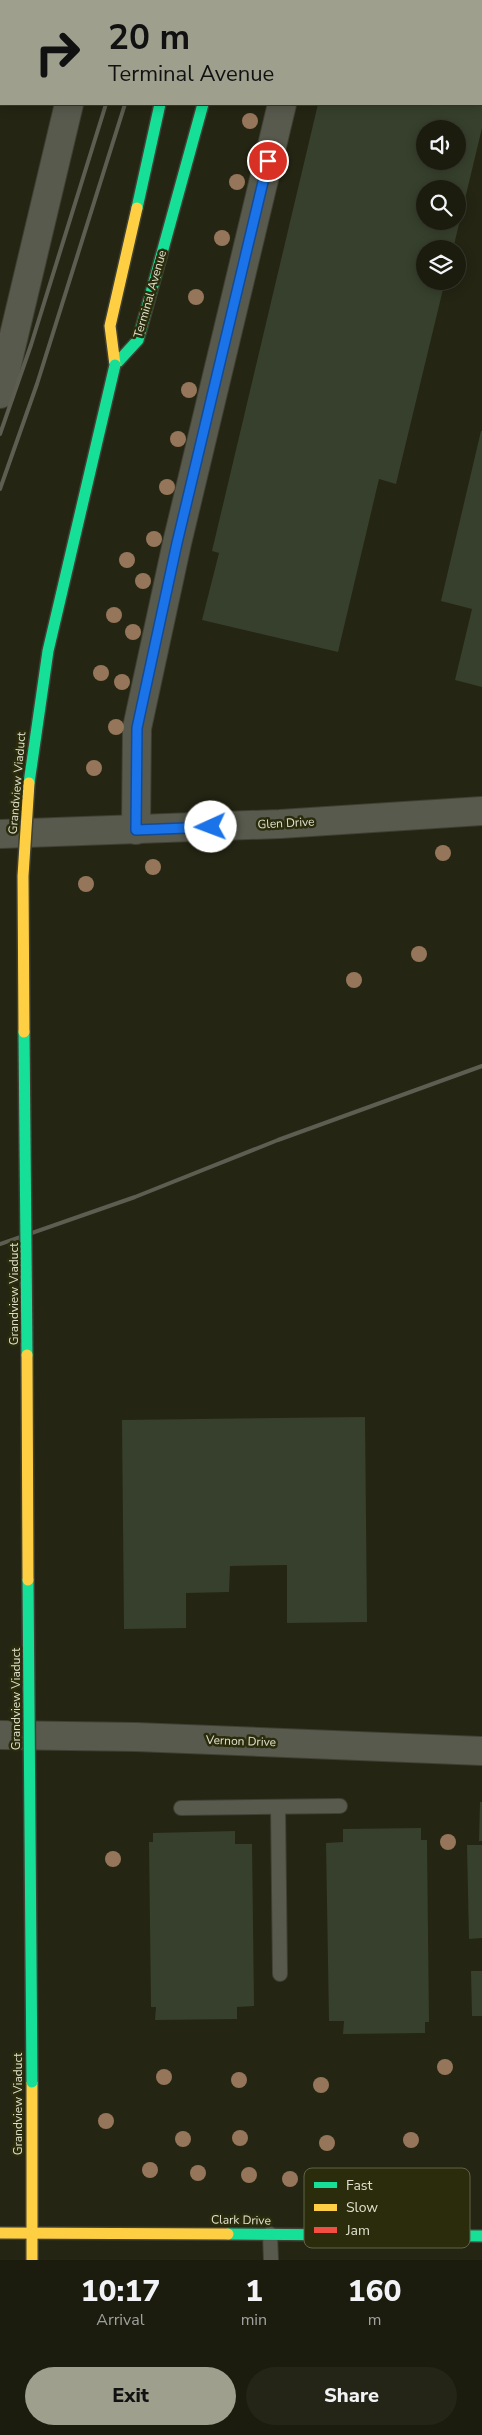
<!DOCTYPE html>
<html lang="en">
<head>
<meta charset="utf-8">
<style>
	:root { --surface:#1b1c0e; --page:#242517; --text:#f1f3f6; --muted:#a0a19e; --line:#393a2e; --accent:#9ea08d }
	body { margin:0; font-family:"Nunito Sans",sans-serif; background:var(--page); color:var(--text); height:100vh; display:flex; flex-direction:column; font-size:19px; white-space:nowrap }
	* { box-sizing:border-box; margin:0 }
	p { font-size:16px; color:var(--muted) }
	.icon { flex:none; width:28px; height:28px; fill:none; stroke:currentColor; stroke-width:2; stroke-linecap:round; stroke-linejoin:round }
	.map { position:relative; height:2260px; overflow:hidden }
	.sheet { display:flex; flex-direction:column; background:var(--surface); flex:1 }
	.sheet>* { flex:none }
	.guide { position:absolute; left:0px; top:0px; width:482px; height:105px; box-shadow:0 2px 12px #0003,0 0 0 1px var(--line); background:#9ea08d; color:#111; overflow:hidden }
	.tools { position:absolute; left:416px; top:120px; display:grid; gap:10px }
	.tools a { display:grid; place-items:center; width:50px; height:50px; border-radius:50%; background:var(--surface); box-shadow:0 2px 12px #0003,0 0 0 1px var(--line); font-size:25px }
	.pin { position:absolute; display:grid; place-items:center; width:42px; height:42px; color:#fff; margin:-21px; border:2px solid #fff; border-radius:50%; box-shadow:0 1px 5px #0007 }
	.me { position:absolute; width:55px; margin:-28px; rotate:268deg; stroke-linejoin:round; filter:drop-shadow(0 0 4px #0008) }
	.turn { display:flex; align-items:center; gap:18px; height:105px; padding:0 25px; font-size:22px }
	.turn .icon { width:65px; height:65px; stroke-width:2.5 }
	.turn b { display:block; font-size:35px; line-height:42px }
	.eta { display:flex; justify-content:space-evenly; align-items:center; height:85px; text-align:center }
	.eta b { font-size:30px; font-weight:800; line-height:35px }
	.cta { display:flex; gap:10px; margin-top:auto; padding:10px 25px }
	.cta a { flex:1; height:58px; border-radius:30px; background:var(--accent); color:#111; font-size:20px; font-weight:800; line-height:58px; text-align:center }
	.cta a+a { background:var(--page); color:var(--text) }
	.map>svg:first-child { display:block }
	.building { fill:#36402c; fill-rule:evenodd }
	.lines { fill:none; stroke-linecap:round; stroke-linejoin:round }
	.lane-casing { stroke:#404033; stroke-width:16 }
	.street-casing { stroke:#404033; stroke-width:30 }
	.fast-casing { stroke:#404033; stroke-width:14 }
	.slow-casing { stroke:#404033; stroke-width:14 }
	.jam-casing { stroke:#404033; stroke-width:14 }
	.lane { stroke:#595a4e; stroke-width:14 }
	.street { stroke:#595a4e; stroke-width:28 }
	.fast { stroke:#16e098; stroke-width:11 }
	.slow { stroke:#ffcf43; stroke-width:11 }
	.jam { stroke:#f24e42; stroke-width:11 }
	.rail { stroke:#5d5e51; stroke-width:4 }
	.fast-bridge-casing { stroke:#404033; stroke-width:14; stroke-linecap:butt }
	.slow-bridge-casing { stroke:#404033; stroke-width:14; stroke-linecap:butt }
	.fast-bridge { stroke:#16e098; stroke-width:11 }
	.slow-bridge { stroke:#ffcf43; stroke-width:11 }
	.tree { fill:#96765a }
	.route-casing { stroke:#114b97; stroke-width:12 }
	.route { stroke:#1a73e8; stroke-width:9 }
	.labels { text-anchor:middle; stroke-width:5; stroke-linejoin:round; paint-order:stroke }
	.street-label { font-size:12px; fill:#e0e2cf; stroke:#2b2c0c }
	.key { fill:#2b2c0c; stroke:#616346; stroke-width:1 }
	.key-label { font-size:14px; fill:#e0e2cf }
</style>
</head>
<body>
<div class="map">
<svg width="482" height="2260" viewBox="0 0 482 2260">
	<rect width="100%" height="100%" fill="#242513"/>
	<!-- building -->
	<g class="building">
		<path d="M318 104H482V128L453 249H425V281H445L396 484 379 479 338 652 202 620 219 553 212 551ZM425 129H458V161H425ZM425 189H458V221H425Z"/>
		<polygon points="481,431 482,431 482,687 455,680 472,609 441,601"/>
		<polygon points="365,1417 367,1622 287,1623 287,1565 230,1566 229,1592 186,1593 186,1628 124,1629 122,1420"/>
		<polygon points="480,1802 482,1802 482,1841 479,1841"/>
		<polygon points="421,1828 421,1840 427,1840 429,2022 425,2022 425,2033 343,2034 344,2021 329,2021 326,1843 343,1842 343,1829"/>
		<polygon points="235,1831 235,1844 252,1844 254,2006 237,2007 237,2019 155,2020 156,2007 151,2007 149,1842 153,1842 153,1833"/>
		<polygon points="467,1845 482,1845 482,1938 469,1939"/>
		<polygon points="471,1971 482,1971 482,2016 472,2016"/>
	</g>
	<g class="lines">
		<!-- lane casing -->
		<g class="lane-casing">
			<g id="lane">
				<polyline points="278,1807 280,1974"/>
				<polyline points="181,1808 340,1806"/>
				<polyline points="270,2234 271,2260"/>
			</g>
		</g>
		<!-- street casing -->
		<g class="street-casing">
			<g id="street">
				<polyline points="89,1 89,0"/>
				<polyline points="307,1 307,0"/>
				<polyline points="0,394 69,104"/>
				<polyline points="136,830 137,728 177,543 282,104"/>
				<polyline points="0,834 280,824 482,811"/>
				<polyline points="0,1735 136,1737 482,1751"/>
			</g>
		</g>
		<!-- fast casing -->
		<g class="fast-casing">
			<g id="fast">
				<polyline points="184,0 184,1"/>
				<polyline points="137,208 160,104"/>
				<polyline points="115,365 138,340 203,104"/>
				<polyline points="228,2234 482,2236"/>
			</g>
		</g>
		<!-- slow casing -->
		<g class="slow-casing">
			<g id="slow">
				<polyline points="115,365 110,326 137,208"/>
				<polyline points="32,2082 32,2260"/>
				<polyline points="0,2233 228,2234"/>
			</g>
		</g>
		<!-- jam casing -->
		<g class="jam-casing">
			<polyline id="jam" points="231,0 231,1"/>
		</g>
		<!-- lane -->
		<use href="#lane" class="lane"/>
		<!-- street -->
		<use href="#street" class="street"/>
		<!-- fast -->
		<use href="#fast" class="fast"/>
		<!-- slow -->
		<use href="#slow" class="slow"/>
		<!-- jam -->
		<use href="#jam" class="jam"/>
		<!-- rail -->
		<g class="rail">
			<polyline points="138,1 138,0"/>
			<polyline points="157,1 157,0"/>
			<polyline points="0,434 31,345 106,104"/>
			<polyline points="0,489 37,384 125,104"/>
			<polyline points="0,1244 135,1197 278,1140 482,1066"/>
		</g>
		<!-- fast-bridge casing -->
		<g class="fast-bridge-casing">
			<g id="fast-bridge">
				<polyline points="29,783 48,651 115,365"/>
				<polyline points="24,1032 27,1355"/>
				<polyline points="28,1580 32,2082"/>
			</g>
		</g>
		<!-- slow-bridge casing -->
		<g class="slow-bridge-casing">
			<g id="slow-bridge">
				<polyline points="24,1032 23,876 29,783"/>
				<polyline points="27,1355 28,1580"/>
			</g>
		</g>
		<!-- fast-bridge -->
		<use href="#fast-bridge" class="fast-bridge"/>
		<!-- slow-bridge -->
		<use href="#slow-bridge" class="slow-bridge"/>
	</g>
	<!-- trees -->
	<g class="tree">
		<circle cx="250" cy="121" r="8"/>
		<circle cx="237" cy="182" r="8"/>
		<circle cx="222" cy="238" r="8"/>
		<circle cx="196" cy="297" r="8"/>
		<circle cx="189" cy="390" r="8"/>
		<circle cx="178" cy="439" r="8"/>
		<circle cx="167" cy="487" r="8"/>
		<circle cx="154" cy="539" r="8"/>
		<circle cx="127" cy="560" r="8"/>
		<circle cx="143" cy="581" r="8"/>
		<circle cx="114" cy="615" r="8"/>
		<circle cx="133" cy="632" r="8"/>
		<circle cx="101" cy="673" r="8"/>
		<circle cx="122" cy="682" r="8"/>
		<circle cx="116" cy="727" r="8"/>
		<circle cx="94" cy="768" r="8"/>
		<circle cx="443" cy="853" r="8"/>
		<circle cx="153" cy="867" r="8"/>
		<circle cx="86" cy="884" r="8"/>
		<circle cx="419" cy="954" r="8"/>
		<circle cx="354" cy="980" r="8"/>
		<circle cx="448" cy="1842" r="8"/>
		<circle cx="113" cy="1859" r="8"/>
		<circle cx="445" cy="2067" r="8"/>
		<circle cx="164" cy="2077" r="8"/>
		<circle cx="239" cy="2080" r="8"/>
		<circle cx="321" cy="2085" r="8"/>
		<circle cx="106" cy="2121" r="8"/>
		<circle cx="240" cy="2138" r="8"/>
		<circle cx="183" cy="2139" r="8"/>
		<circle cx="411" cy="2140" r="8"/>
		<circle cx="327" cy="2143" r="8"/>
		<circle cx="150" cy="2170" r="8"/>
		<circle cx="198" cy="2173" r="8"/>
		<circle cx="249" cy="2175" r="8"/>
		<circle cx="290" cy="2179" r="8"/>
	</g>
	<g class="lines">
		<!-- route casing -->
		<g class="route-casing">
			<polyline id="route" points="211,827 136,830 137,728 177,543 268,161"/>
		</g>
		<!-- route -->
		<use href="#route" class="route"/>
	</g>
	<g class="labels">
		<!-- street labels -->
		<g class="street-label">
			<text transform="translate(150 294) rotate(-74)" y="4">Terminal Avenue</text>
			<text transform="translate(17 783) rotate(-85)" y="4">Grandview Viaduct</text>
			<text transform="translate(286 823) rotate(-3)" y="4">Glen Drive</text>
			<text transform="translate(14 1294) rotate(-90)" y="4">Grandview Viaduct</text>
			<text transform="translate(16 1699) rotate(-90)" y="4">Grandview Viaduct</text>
			<text transform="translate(241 1741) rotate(2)" y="4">Vernon Drive</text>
			<text transform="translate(18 2104) rotate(-90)" y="4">Grandview Viaduct</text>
			<text transform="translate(241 2220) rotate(1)" y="4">Clark Drive</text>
		</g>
	</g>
	<!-- legend -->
	<rect x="304" y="2168" width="166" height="80" rx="8" class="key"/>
	<rect x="314" y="2182" width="23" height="6" fill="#16e098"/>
	<rect x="314" y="2204" width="23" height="7" fill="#ffcf43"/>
	<rect x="314" y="2227" width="23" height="6" fill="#f24e42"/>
	<g class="key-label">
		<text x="346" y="2190">Fast</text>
		<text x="346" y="2212">Slow</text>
		<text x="346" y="2235">Jam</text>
	</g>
</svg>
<div class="tools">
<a><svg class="icon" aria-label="sound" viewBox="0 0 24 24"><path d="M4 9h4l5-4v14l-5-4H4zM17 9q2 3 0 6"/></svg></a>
<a><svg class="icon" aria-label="search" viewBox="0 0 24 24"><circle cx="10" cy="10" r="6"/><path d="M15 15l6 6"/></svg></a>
<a><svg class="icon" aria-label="layers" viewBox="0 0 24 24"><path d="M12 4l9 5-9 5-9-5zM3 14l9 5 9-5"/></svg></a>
</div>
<div class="pin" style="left:268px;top:161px;background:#d93025"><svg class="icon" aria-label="arrive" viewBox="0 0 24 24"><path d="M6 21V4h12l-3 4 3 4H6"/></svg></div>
<svg class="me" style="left:211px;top:827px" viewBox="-20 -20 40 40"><circle r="19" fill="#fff"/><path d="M0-13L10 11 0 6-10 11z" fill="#1a73e8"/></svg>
<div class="guide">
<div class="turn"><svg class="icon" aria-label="right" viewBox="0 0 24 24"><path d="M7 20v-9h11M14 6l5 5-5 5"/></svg><div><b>20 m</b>Terminal Avenue</div></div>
</div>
</div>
<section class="sheet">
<div class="eta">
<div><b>10:17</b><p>Arrival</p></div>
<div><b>1</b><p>min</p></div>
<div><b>160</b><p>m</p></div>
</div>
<div class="cta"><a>Exit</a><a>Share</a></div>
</section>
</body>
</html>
